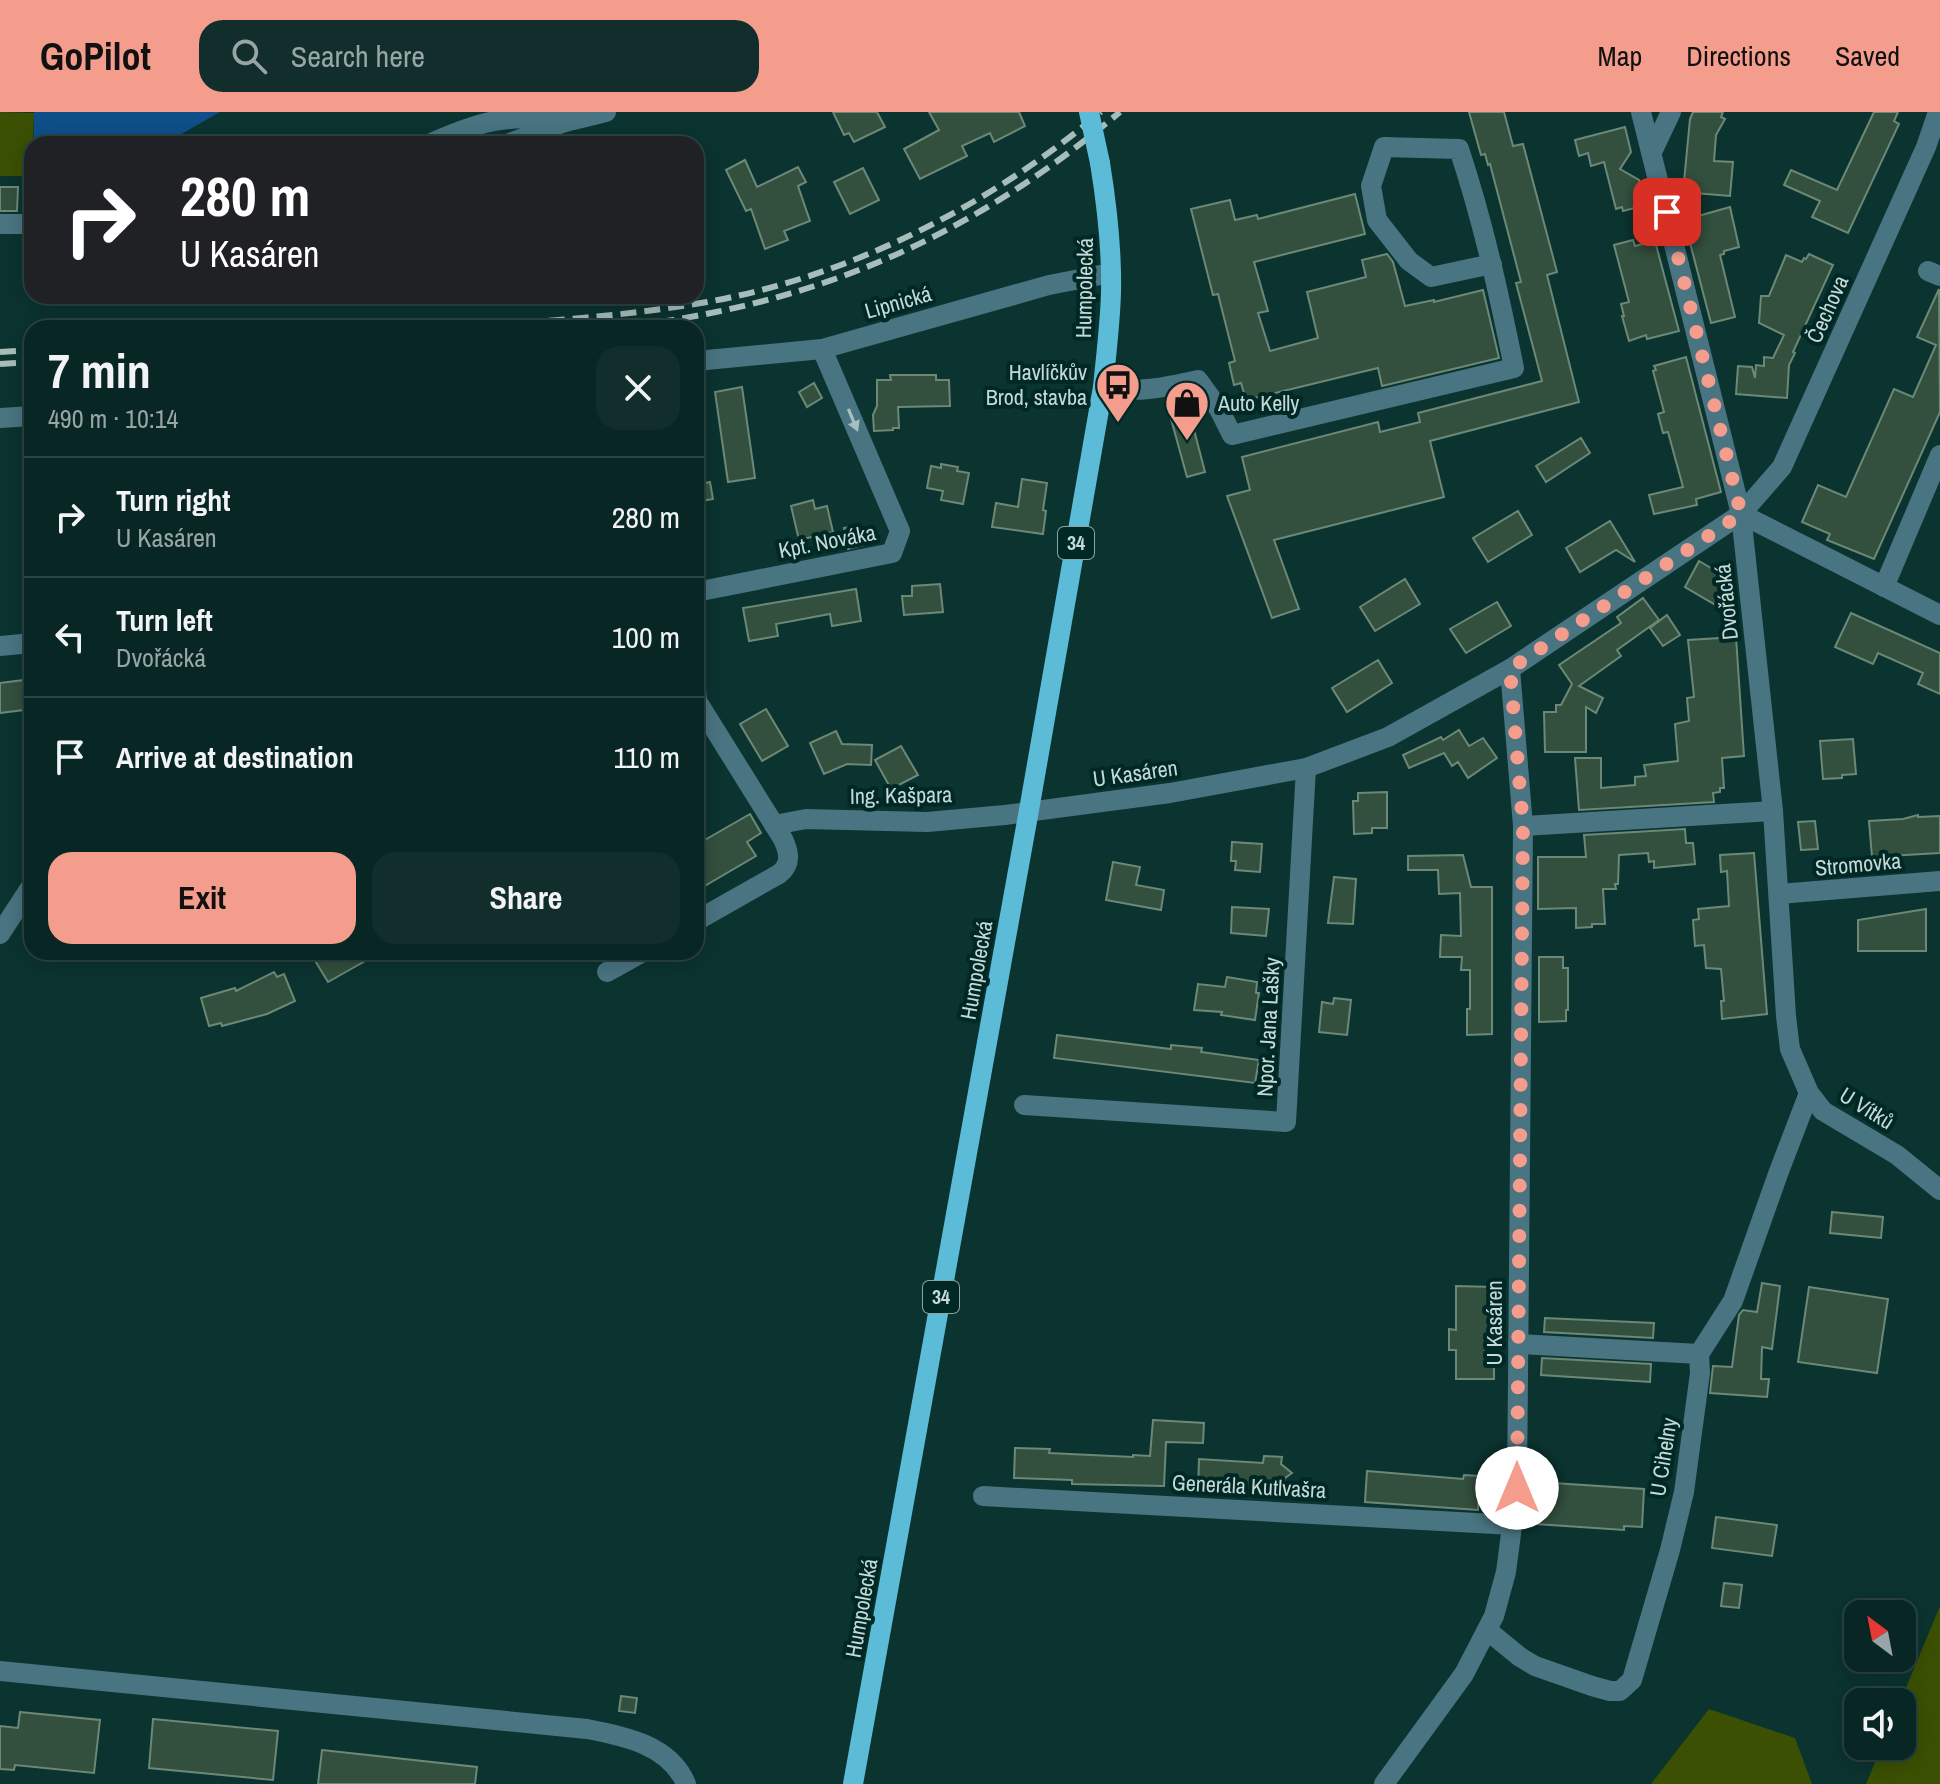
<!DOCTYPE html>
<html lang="en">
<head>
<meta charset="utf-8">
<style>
	:root { --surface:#082624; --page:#112e2c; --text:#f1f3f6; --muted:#98a5a6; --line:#294341; --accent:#f49d8d }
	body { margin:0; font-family:"Archivo Narrow",sans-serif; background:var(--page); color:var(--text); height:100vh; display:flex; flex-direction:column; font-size:30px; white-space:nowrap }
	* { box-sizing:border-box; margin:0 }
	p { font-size:26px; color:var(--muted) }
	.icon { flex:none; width:44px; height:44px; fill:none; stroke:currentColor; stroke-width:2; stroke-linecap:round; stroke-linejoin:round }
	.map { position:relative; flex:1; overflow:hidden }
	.sheet { position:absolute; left:24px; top:208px; width:680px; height:640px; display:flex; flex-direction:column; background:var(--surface); border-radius:24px; box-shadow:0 4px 20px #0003,0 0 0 2px var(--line) }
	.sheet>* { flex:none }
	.top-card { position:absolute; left:24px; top:24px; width:680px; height:168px; border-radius:24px; box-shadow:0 4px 20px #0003,0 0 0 2px var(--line); background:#202124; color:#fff; overflow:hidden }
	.needle { width:52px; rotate:328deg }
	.fabs { position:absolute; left:1844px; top:1488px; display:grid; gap:16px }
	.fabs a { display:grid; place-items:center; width:72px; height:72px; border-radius:16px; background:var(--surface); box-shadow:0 4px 20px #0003,0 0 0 2px var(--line); font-size:40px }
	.pin { position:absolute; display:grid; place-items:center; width:68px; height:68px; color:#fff; margin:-34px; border-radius:16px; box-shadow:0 4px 12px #0006 }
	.me { position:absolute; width:88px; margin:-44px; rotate:0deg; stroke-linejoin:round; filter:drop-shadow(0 0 6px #0008) }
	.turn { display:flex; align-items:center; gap:28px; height:168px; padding:0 24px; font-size:36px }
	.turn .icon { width:104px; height:104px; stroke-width:2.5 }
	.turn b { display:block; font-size:56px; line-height:68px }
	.round { display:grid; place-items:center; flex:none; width:84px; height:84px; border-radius:24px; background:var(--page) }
	.headline { display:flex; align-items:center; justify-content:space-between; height:136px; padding:0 24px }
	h1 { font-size:48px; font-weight:700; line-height:60px }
	.cta { display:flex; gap:16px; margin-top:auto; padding:16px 24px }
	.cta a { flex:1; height:92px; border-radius:24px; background:var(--accent); color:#111; font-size:32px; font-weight:700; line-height:92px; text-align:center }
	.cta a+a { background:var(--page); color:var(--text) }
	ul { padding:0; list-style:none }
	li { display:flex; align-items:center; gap:24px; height:120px; padding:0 24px; border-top:2px solid var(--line) }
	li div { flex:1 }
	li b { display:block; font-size:30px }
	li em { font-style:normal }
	header { display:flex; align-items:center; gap:48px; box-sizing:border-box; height:112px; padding:0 40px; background:var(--accent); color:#111 }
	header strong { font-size:38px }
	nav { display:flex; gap:44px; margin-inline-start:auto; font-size:28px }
	.search { width:560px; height:72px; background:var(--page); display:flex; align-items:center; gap:20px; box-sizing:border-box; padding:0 28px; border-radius:24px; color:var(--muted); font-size:30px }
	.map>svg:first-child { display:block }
	.green { fill:#3b5002 }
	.water { fill:#0e4f89 }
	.building { fill:#334f3e; stroke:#6b8976; stroke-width:2 }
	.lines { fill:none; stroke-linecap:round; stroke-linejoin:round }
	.minor { stroke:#497481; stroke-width:20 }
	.major { stroke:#5cbbd6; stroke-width:20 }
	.rail { stroke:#a6bdba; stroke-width:6; stroke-dasharray:16 8; stroke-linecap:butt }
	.major-bridge { stroke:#5cbbd6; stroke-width:20 }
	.oneway { fill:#a6c0c1 }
	.route { stroke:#f49d8d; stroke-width:14; stroke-dasharray:0 25.2 }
	.labels { text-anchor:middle; stroke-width:8; stroke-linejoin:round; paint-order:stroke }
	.shield { fill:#002926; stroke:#8aa4a1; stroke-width:2 }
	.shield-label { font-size:20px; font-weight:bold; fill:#c5d9d6 }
	.street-label { font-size:22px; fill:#c5d9d6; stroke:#002926 }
	.poi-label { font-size:22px; fill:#c5d9d6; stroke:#002926; text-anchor:end }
</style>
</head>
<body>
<header>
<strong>GoPilot</strong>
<div class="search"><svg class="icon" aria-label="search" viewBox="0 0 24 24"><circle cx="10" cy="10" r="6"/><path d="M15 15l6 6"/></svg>Search here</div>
<nav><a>Map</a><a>Directions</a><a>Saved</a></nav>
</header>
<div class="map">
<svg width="1940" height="1672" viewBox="0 0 1940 1672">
	<rect width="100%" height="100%" fill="#0b3330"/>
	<!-- green -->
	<g class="green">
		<polygon points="0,0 34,1 32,64 0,64"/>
		<polygon points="1940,1494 1940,1672 1866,1672 1882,1634 1902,1634 1902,1590 1900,1590"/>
		<polygon points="1709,1597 1795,1626 1812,1672 1651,1672"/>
	</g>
	<!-- water -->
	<polygon class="water" points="34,0 220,0 164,32 34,32"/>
	<!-- building -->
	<g class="building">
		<polygon points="833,0 877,0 885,15 854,30 849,21 844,23"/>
		<polygon points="929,0 1019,0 1025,14 994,30 990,21 962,34 967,44 920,67 904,37 939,18"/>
		<polygon points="1469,0 1504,0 1513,34 1523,32 1557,160 1547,163 1579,290 1430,329 1444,385 1274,428 1299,497 1272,506 1227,384 1250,378 1242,345 1378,310 1380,320 1420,310 1418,301 1542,269 1516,171 1521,170 1490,52 1488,53 1485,42 1481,43"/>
		<polygon points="1693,0 1723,0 1721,5 1725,7 1716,23 1714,49 1733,50 1730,84 1683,80 1690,7"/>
		<polygon points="1874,0 1898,0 1894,9 1899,12 1848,121 1812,105 1820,89 1784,73 1791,58 1837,78"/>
		<polygon points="1625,15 1631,40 1620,57 1639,68 1646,93 1623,99 1622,95 1616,97 1604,50 1591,54 1588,41 1579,44 1575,28"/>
		<polygon points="745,48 757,75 798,55 806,70 798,74 810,109 784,119 788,128 765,137 751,97 746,99 726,58"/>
		<polygon points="863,56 879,88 850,102 834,70"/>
		<polygon points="0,75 18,75 17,99 0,99"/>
		<polygon points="1355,82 1365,122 1254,150 1268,199 1258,201 1270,239 1318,226 1307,180 1366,165 1362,148 1387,142 1393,150 1405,194 1434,188 1434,190 1483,178 1499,246 1382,274 1378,256 1246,288 1241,271 1234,273 1229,251 1235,249 1218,182 1213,183 1191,97 1230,88 1235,108 1257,103 1258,107"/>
		<polygon points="1730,95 1739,135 1724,139 1724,142 1720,143 1735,205 1711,211 1684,108"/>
		<polygon points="1633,128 1635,134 1655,129 1679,219 1647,227 1646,223 1629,229 1622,204 1624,204 1621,192 1629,190 1614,133"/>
		<polygon points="1809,142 1833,153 1793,240 1795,241 1789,253 1787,286 1736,282 1738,254 1752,255 1755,266 1756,253 1764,254 1764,245 1773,246 1784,223 1759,211 1761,184 1769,184 1786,143 1802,150 1804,146 1806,147"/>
		<polygon points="1939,177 1940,300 1874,447 1827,428 1830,422 1802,410 1818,373 1846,385 1894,277 1913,285 1936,233 1917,225"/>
		<polygon points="1686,245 1721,380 1696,387 1697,393 1654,402 1649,383 1683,375 1668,320 1663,321 1658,302 1664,300 1653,259 1656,258 1654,254"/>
		<polygon points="890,263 936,263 936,268 949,268 950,294 898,295 899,316 893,316 893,318 874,319 873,303 877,294 877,268 891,268"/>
		<polygon points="814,271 822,286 807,295 799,280"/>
		<polygon points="742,275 755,366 728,370 715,280"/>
		<polygon points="1187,291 1205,360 1187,365 1168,296"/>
		<polygon points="1581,326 1590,341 1546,370 1536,354"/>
		<polygon points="941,352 958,355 957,359 969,361 963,392 941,388 943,379 927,376 931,354 941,356"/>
		<polygon points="1022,367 1047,371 1043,398 1046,399 1043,422 992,415 996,391 1018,395"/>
		<polygon points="710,370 713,387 696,390 696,373"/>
		<polygon points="813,388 815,397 827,394 833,420 799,428 791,394"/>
		<polygon points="1518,399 1532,423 1488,450 1473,426"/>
		<polygon points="1610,409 1635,450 1616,438 1580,460 1566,436"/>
		<polygon points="860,413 863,433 848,437 844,416"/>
		<polygon points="1699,449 1728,466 1714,492 1685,475"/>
		<polygon points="1405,467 1420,492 1375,519 1360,495"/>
		<polygon points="940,472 943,500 904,503 902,484 912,484 912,474"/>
		<polygon points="856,477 861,509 832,514 830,502 776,512 778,524 749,529 743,496"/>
		<polygon points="1643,486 1659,508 1617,538 1621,544 1579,574 1603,586 1596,601 1586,595 1586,640 1545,640 1544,600 1556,600 1556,593 1561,593 1572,572 1559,553 1621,511 1617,505"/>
		<polygon points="1497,490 1511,514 1466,541 1450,517"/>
		<polygon points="1851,501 1940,541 1940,582 1918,572 1923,561 1878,541 1873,552 1835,535"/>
		<polygon points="1667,503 1680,523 1663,534 1650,516"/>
		<polygon points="1736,525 1744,644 1722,646 1724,676 1720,676 1720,680 1713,681 1714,690 1579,698 1575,646 1601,646 1601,676 1635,673 1635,665 1646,664 1644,653 1678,649 1675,612 1689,609 1687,586 1694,585 1688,528"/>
		<polygon points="1378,548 1392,571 1347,600 1332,576"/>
		<polygon points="32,567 32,597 0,601 0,571"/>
		<polygon points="766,597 788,634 762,649 740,612"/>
		<polygon points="1459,618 1469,634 1483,626 1497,646 1468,666 1458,650 1452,654 1444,641 1409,656 1403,643 1441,625 1443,628"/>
		<polygon points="836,619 842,632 872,633 871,653 847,652 824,662 810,631"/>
		<polygon points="1853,627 1856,662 1842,663 1842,666 1823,667 1820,629"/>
		<polygon points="901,634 918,663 891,677 875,648"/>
		<polygon points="1387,680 1387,716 1372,716 1372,721 1354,722 1353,689 1358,689 1358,681"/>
		<polygon points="750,702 761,721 747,730 756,744 696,779 696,733"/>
		<polygon points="1918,703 1918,705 1940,704 1940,741 1872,745 1869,709 1903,707"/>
		<polygon points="1815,709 1818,737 1801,738 1798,710"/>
		<polygon points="1685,717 1686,731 1693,731 1695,752 1654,756 1654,749 1649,750 1648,741 1619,743 1618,772 1615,772 1616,777 1603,777 1605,812 1592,812 1592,815 1576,816 1576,796 1538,797 1538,745 1586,745 1584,723"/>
		<polygon points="1232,730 1262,732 1260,760 1235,758 1236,749 1231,749"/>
		<polygon points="1754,741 1767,902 1722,907 1721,889 1724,889 1721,857 1706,856 1704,833 1695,834 1693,808 1699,807 1698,797 1729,794 1727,759 1721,760 1720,743"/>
		<polygon points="1463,743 1471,775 1492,775 1492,922 1467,923 1467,897 1470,897 1470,858 1461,858 1462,845 1440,845 1441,823 1461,824 1460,781 1439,782 1438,758 1408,758 1408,744"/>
		<polygon points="1113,750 1140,755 1136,773 1164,778 1161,798 1106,788"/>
		<polygon points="1334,765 1356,767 1353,812 1328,811"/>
		<polygon points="1232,795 1269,797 1266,824 1231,821"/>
		<polygon points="1926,797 1926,839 1858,839 1858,808"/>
		<polygon points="325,840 381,840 328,870 314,847"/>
		<polygon points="1539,845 1563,845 1563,856 1568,856 1568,898 1566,898 1566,909 1539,910"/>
		<polygon points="274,860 277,865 284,862 295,889 267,902 222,914 221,911 209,914 201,886 235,876 236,879"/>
		<polygon points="1227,865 1257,870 1256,881 1259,881 1255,908 1221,903 1222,900 1194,898 1198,872 1225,875"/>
		<polygon points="1334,886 1351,888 1347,923 1319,920 1322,890 1333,892"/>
		<polygon points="1057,923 1171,937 1171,933 1202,936 1201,940 1259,948 1255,971 1054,946"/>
		<polygon points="1832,1100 1883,1105 1881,1126 1830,1121"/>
		<polygon points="1762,1171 1780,1174 1772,1237 1762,1235 1761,1267 1769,1267 1767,1285 1710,1281 1713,1254 1732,1255 1739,1203 1743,1198 1757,1200"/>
		<polygon points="1456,1174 1494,1175 1494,1267 1456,1267 1456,1238 1449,1238 1449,1217 1456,1218"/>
		<polygon points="1809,1175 1888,1187 1877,1261 1798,1250"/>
		<polygon points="1545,1206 1654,1211 1653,1226 1544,1220"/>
		<polygon points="1542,1246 1651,1252 1650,1270 1541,1263"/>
		<polygon points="1153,1308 1204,1311 1203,1331 1166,1330 1164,1374 1072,1372 1072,1368 1014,1366 1015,1336 1050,1337 1049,1341 1133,1345 1133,1343 1150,1344"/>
		<polygon points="1264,1344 1282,1345 1281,1352 1292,1361 1285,1366 1284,1382 1198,1379 1199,1347 1263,1351"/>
		<polygon points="1367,1359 1463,1367 1464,1363 1480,1364 1478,1398 1365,1390"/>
		<polygon points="1538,1370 1644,1377 1642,1415 1624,1414 1624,1418 1536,1412"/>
		<polygon points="1716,1405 1777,1413 1772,1444 1712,1436"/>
		<polygon points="1724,1471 1742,1473 1739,1496 1721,1494"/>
		<polygon points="621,1584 637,1586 635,1601 619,1599"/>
		<polygon points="20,1600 100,1608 94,1661 15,1653 14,1658 0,1657 0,1614 18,1616"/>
		<polygon points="153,1607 278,1619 273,1668 149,1656"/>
		<polygon points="322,1638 477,1655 475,1672 318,1672"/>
	</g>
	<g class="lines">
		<!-- minor -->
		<g class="minor">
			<polyline points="1641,0 1741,402 1773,699 1786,904 1790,937 1809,981 1823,999 1897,1043 1940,1078"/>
			<path d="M429 32C478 10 510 0 565 10"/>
			<polyline points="507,32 565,10 606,0"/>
			<polyline points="1652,40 1671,0"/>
			<polyline points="0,112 32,112"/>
			<polyline points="1928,159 1940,164"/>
			<polyline points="696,249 822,237 1049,173 1111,161"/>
			<path d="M1103 275C1135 282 1167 275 1198 268L1219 297 1232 323 1514 256C1499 182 1483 109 1459 37L1384 35 1371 74 1377 108 1409 149 1431 165 1492 152"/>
			<polyline points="0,306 32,304"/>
			<polyline points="1741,402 1940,503"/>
			<polyline points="1884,475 1940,343"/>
			<polyline points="696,480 892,441 900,419 822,237"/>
			<polyline points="0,534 32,531"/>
			<path d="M696 576 697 589 783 727C789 740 792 752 779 762L696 809"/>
			<polyline points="774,713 806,707 927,710 1005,703 1170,681 1306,656 1388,625 1510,557 1741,402 1782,355 1926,35 1938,0"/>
			<polyline points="1523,714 1773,699"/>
			<polyline points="1779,782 1940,769"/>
			<polyline points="0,822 32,773"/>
			<polyline points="607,860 643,840"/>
			<polyline points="1024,993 1286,1010 1306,656"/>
			<polyline points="1518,1232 1699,1242"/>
			<polyline points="983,1384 1513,1413"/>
			<polyline points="1487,1518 1520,1545 1535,1554 1592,1574 1610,1579 1620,1579 1632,1568 1670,1438 1684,1380 1700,1261 1699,1242 1733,1189 1778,1062 1809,981"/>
			<path d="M0 1559 587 1617C624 1624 670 1633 686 1672"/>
			<polyline points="1384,1672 1464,1562 1494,1504 1506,1460 1517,1376 1523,714 1510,557"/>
		</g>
		<!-- major -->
		<path class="major" d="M853 1672 1029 698 1103 275C1106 244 1110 213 1111 181 1112 137 1107 94 1100 51"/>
		<!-- rail -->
		<g class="rail">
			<path d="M429 216C522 211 615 206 707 190 851 164 989 94 1101 0"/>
			<path d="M611 216C808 196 968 128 1120 0"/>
			<polyline points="0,240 32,238"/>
			<polyline points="0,252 32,250"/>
		</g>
		<!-- major-bridge -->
		<polyline class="major-bridge" points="1089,0 1100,51"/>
	</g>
	<!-- one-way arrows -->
	<defs><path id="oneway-solid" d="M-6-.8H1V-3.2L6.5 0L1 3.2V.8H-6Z" transform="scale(2)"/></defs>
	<use class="oneway" href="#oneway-solid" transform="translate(853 308) rotate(67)"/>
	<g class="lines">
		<!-- route -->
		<polyline class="route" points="1517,1376 1523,714 1510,557 1741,402 1667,100"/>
	</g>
	<!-- icons -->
	<defs>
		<g id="bus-pin" transform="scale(2.3)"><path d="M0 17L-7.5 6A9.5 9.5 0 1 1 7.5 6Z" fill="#f49d8d" stroke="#002926"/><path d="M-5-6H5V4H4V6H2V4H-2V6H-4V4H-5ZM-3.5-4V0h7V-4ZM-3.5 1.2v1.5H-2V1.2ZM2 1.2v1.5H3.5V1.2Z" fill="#111"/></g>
		<g id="shop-pin" transform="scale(2.3)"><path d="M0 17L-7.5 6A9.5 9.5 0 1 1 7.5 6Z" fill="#f49d8d" stroke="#002926"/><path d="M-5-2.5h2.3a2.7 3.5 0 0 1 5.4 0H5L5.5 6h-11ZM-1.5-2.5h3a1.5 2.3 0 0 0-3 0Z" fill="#111"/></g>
	</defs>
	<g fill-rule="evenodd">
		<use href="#bus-pin" x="1118" y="273"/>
		<use href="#shop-pin" x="1187" y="291"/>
	</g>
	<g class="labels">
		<!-- shield labels -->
		<g class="shield">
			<rect x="1058" y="415" width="36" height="32" rx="6"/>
			<rect x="923" y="1169" width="36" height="32" rx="6"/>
		</g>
		<g class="shield-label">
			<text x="1076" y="438">34</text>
			<text x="941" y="1192">34</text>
		</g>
		<!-- street labels -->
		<g class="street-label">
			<text transform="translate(1084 176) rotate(-89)" y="8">Humpolecká</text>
			<text transform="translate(898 190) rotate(-16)" y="8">Lipnická</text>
			<text transform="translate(1827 197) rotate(-66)" y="8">Čechova</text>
			<text transform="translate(827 429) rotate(-11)" y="8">Kpt. Nováka</text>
			<text transform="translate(1726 490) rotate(-96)" y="8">Dvořácká</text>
			<text transform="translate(1135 661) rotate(-8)" y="8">U Kasáren</text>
			<text transform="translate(901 683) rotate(-1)" y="8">Ing. Kašpara</text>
			<text transform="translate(1858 752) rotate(-5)" y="8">Stromovka</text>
			<text transform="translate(976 858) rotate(-80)" y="8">Humpolecká</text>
			<text transform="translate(1268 915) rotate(-87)" y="8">Npor. Jana Lašky</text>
			<text transform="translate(1867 996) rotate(32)" y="8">U Vítků</text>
			<text transform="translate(1494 1211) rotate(-90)" y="8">U Kasáren</text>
			<text transform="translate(1663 1345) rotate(-81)" y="8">U Cihelny</text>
			<text transform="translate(1249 1374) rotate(3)" y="8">Generála Kutlvašra</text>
			<text transform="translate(861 1496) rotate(-80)" y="8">Humpolecká</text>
		</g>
		<!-- poi labels -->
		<g class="poi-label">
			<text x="1087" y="268">Havlíčkův<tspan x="1087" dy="25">Brod, stavba</tspan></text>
			<text x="1218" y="299" text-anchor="start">Auto Kelly</text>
		</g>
	</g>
</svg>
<div class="fabs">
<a><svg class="needle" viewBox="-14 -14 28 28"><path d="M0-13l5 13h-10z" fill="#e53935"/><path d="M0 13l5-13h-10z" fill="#98a5a6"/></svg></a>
<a><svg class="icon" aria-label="sound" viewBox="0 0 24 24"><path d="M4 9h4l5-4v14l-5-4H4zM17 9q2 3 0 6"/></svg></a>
</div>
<div class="pin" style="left:1667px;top:100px;background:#d93025"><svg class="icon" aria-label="arrive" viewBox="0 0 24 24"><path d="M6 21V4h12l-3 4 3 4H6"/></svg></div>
<svg class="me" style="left:1517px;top:1376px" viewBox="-20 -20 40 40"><circle r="19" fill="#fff"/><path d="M0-13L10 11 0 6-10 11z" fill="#f49d8d"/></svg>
<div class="top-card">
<div class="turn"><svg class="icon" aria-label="right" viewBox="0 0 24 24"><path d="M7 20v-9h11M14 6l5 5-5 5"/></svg><div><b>280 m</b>U Kasáren</div></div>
</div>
<section class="sheet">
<div class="headline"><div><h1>7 min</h1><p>490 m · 10:14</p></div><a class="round"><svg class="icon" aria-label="close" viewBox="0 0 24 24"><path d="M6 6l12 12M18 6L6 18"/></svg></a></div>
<ul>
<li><svg class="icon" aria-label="right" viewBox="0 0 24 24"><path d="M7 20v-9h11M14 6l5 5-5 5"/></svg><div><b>Turn right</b><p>U Kasáren</p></div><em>280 m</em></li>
<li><svg class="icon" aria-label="left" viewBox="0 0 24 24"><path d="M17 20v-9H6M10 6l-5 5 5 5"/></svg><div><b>Turn left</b><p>Dvořácká</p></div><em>100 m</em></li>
<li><svg class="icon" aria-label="arrive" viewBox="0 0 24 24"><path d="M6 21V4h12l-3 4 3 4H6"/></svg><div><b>Arrive at destination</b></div><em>110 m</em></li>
</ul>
<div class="cta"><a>Exit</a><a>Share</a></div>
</section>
</div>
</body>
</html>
